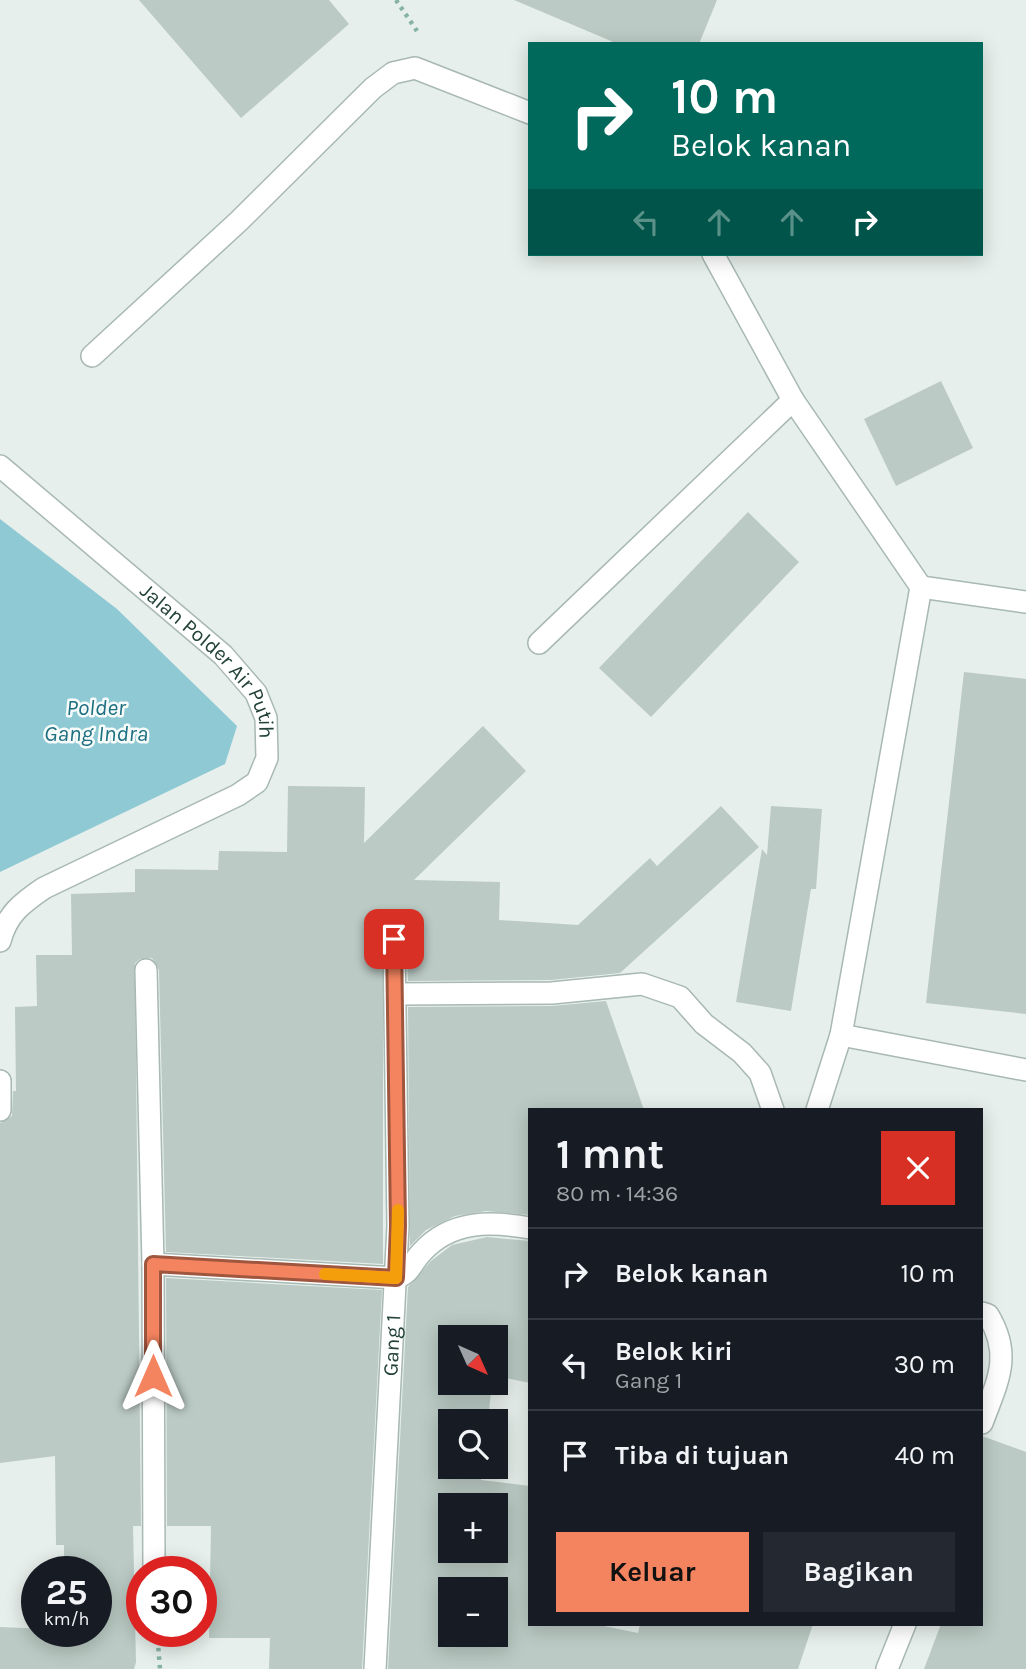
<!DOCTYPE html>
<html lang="id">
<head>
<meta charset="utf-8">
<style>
	:root { --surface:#171b24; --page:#242831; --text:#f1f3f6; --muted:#9ea1a6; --line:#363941; --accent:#f4845f }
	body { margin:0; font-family:Karla,sans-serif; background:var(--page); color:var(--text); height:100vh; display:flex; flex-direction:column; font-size:26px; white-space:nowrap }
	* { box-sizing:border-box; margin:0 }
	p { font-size:23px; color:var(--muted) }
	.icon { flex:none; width:38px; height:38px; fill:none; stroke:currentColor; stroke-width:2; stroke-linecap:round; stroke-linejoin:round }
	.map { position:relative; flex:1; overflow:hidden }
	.drawer { position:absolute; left:528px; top:1108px; width:455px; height:518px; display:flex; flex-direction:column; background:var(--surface); border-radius:0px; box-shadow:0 4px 18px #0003 }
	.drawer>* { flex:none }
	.guide { position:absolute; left:528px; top:42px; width:455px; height:214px; border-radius:0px; box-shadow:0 4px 18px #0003; background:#00695c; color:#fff; overflow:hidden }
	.needle { width:46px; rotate:135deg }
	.tools { position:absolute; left:438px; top:1325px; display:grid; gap:14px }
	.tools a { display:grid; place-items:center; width:70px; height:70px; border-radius:0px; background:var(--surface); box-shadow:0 4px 18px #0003; font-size:35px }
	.speed { position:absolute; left:21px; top:1556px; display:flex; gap:14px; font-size:35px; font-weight:700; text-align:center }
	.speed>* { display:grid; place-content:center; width:91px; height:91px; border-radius:50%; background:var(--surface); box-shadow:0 4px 18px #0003; line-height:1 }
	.speed small { font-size:18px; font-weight:400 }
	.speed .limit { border:10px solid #d22; background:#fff; color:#111 }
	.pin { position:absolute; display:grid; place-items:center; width:60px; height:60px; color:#fff; margin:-30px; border-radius:14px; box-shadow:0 4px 10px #0006 }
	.me { position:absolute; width:77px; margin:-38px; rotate:0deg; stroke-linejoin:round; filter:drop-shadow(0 0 5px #0008) }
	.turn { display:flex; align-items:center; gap:24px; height:147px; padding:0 28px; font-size:32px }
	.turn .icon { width:91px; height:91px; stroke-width:2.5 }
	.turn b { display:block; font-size:49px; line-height:60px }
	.lanes { display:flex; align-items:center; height:66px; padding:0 28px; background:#0003; justify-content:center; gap:35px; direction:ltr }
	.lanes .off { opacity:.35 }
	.round { display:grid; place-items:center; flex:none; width:74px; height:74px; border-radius:0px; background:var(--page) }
	.headline { display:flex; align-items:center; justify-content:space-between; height:119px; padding:0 28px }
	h1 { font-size:42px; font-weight:700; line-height:52px }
	.cta { display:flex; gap:14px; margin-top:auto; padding:14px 28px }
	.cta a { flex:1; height:80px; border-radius:0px; background:var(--accent); color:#111; font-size:28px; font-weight:700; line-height:80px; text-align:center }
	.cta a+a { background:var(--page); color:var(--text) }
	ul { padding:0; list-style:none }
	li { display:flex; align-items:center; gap:21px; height:91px; padding:0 28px; border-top:2px solid var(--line) }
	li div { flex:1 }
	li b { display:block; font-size:26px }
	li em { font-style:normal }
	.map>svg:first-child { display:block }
	.water { fill:#8ec9d4 }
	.building { fill:#bbcac4; fill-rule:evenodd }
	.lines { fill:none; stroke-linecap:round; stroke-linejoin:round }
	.minor-casing { stroke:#a8b8b2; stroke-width:24 }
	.path { stroke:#86b3a5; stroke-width:4.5; stroke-dasharray:3.5 5; stroke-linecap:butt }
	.minor { stroke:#fff; stroke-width:21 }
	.route-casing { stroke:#9f563e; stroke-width:18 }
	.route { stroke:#f4845f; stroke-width:12 }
	.slow { stroke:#f59e0b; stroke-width:12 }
	.labels { text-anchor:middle; stroke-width:5; stroke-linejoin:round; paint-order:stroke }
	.street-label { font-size:21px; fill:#24423a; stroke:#f7fbf9 }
	.water-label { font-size:23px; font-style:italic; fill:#1c6f80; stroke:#f7fbf9 }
</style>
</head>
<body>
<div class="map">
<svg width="1026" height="1669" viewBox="0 0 1026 1669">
	<rect width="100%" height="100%" fill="#e6efeb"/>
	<!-- water -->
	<polygon class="water" points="0,519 117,609 237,726 225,764 0,872"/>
	<!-- building -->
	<g class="building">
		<polygon points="139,0 329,0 349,24 241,118"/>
		<polygon points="514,0 717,0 699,44 618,44"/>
		<polygon points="941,381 973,448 896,486 864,419"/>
		<polygon points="748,512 799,562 651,717 599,668"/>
		<polygon points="964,672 1026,679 1026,1014 926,1003"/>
		<polygon points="483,726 526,771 414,880 500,882 499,920 578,925 650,858 657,866 721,806 759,847 620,973 551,980 408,981 406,933 395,926 383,932 383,1264 166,1252 159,970 152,958 140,959 135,963 141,1526 133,1526 136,1662 134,1669 0,1669 0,1627 96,1631 96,1572 64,1572 64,1545 56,1545 55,1456 0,1463 0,1123 12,1116 13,1091 16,1091 15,1007 37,1006 36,955 72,955 71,894 135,892 135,869 218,870 219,851 287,852 288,786 365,787 364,843"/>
		<polygon points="771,806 822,809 816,889 811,889 791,1011 736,1002 762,849 767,855"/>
		<polygon points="606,1001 644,1110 530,1110 530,1215 486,1211 455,1216 426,1230 410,1246 408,1007 552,1006"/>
		<path d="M487 1237 530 1241V1383L495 1376V1337H450V1382H492L488 1421H450V1466H483L481 1480 530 1486V1624H594L638 1633 640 1624H813L798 1669H388L408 1287 431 1261 452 1245ZM450 1505H495V1550H450ZM450 1589H495V1634H450Z"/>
		<polygon points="166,1278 382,1290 362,1669 269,1669 270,1638 209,1638 211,1526 167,1526"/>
		<polygon points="982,1436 1026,1452 1026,1669 924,1669 941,1624 982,1624"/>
	</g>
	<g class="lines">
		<!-- minor casing -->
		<g class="minor-casing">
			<g id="minor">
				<polyline points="713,254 793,400 921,587 1026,602"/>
				<polyline points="92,356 239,221 373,88 393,73 415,68 530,113"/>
				<path id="s1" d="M0 466 223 655 256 693 266 718 267 758 257 782 238 795 44 888C22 903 7 914 0 941"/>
				<polyline points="921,587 841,1035 1026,1070"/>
				<polyline points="539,643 793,400"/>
				<polyline points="146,970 153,1264 154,1572"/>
				<polyline points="395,994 552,993 642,984 680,997 704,1024 742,1053 760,1073 773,1110"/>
				<polyline points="0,1081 0,1110"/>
				<polyline points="817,1110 841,1035"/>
				<path d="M153 1264 396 1278C412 1272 411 1263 422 1252 451 1220 491 1221 530 1228"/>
				<path d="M982 1313 988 1315C1013 1356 997 1382 982 1423"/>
				<path id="s2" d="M375 1669 398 1226 394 939"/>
				<polyline points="887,1669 905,1624"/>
			</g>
		</g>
		<!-- path -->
		<g class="path">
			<polyline points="396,0 417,31"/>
			<polyline points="157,1631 160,1669"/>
		</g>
		<!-- minor -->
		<use href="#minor" class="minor"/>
	</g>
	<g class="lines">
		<!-- route casing -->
		<g class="route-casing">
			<polyline id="route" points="153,1376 153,1264 396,1278 398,1226 394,939"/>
		</g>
		<!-- route -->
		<use href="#route" class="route"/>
		<!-- slow -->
		<polyline class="slow" points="325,1274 396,1278 398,1210"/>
	</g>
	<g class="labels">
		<!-- street labels -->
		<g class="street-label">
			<text dy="7" stroke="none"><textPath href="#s1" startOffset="289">Jalan Polder Air Putih</textPath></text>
			<text dy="7" stroke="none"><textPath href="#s2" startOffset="324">Gang 1</textPath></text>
		</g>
		<!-- water labels -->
		<g class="water-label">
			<text x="96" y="715">Polder<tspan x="96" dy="26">Gang Indra</tspan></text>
		</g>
	</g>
</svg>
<div class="tools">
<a><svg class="needle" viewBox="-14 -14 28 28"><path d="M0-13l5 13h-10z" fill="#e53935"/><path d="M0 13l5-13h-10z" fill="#9ea1a6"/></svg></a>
<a><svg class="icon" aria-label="search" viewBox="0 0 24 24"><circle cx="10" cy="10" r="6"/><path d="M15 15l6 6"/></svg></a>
<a>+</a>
<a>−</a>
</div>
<div class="speed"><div>25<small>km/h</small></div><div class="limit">30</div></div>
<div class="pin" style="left:394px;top:939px;background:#d93025"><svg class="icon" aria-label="arrive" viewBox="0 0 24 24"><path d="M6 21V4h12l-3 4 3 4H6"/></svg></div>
<svg class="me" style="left:153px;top:1376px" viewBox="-20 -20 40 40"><path d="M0-17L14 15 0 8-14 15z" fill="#f4845f" stroke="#fff" stroke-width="4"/></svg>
<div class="guide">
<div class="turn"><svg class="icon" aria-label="right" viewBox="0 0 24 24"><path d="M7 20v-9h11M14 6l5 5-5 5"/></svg><div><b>10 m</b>Belok kanan</div></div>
<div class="lanes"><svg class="icon off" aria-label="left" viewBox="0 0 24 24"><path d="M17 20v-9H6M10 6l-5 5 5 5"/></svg><svg class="icon off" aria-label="ahead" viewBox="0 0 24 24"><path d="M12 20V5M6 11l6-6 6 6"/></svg><svg class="icon off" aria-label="ahead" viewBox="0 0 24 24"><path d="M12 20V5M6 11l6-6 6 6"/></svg><svg class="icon" aria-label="right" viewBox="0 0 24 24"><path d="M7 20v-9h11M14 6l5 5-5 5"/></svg></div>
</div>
<section class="drawer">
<div class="headline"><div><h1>1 mnt</h1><p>80 m · 14:36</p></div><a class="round" style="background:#d93025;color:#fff"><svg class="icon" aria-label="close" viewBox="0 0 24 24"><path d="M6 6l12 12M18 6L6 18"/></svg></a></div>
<ul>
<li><svg class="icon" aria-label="right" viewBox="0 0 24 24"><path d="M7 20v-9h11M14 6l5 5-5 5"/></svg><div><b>Belok kanan</b></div><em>10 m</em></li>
<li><svg class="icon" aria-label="left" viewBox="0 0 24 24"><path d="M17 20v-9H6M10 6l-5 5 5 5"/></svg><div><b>Belok kiri</b><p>Gang 1</p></div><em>30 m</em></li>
<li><svg class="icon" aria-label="arrive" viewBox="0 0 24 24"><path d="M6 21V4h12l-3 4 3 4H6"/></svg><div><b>Tiba di tujuan</b></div><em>40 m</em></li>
</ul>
<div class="cta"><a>Keluar</a><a>Bagikan</a></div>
</section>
</div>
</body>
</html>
